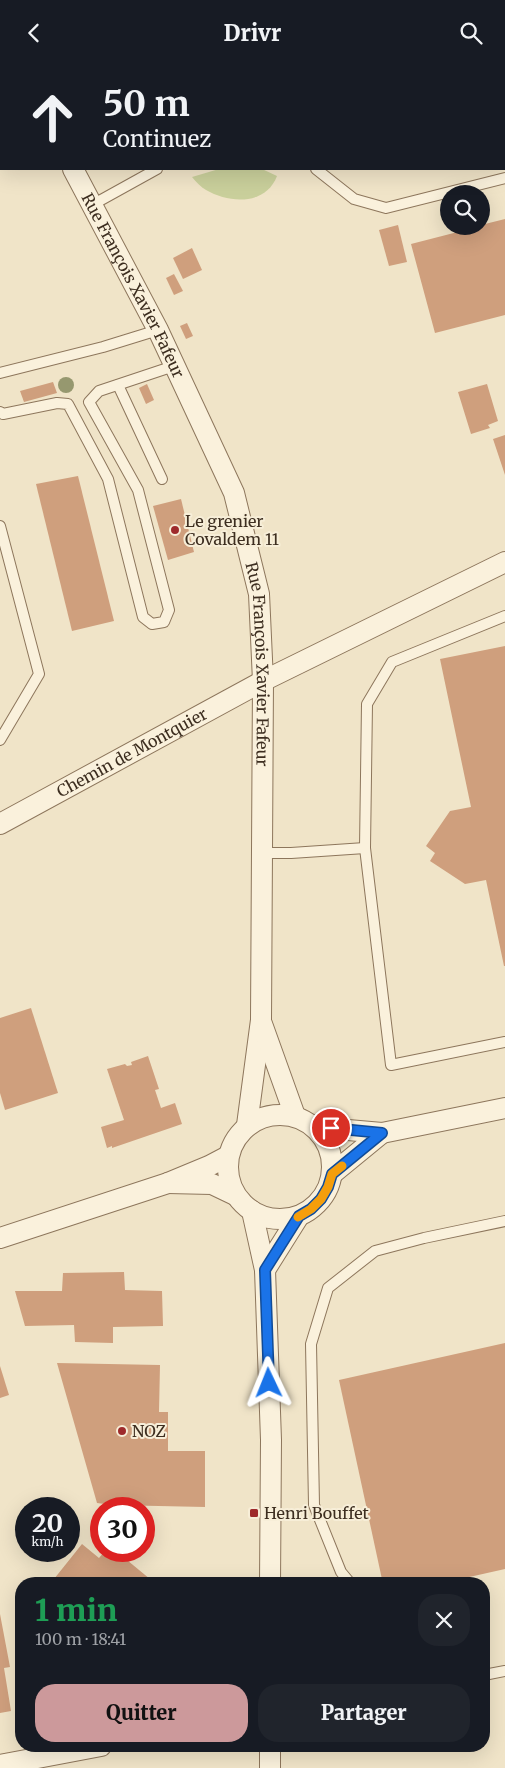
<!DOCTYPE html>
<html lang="fr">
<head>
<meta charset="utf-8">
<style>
	:root { --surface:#171b24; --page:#20242c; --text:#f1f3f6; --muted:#9ea1a6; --accent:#cc999b }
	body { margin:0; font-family:Merriweather,serif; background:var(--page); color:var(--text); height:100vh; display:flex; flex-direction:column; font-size:19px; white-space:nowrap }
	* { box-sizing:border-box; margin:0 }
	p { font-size:16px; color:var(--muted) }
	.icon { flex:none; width:28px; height:28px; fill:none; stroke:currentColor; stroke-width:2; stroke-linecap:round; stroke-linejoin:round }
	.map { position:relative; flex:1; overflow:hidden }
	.details { position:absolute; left:15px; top:1512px; width:475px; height:175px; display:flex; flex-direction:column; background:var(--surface); border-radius:20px; box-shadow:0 5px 20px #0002 }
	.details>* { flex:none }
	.guide { position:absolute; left:0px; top:0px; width:505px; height:105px; box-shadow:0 5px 20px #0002; background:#171b24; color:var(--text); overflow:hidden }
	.controls { position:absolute; left:440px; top:120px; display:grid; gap:10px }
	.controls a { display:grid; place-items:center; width:50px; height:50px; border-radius:50%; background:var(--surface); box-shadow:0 5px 20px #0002; font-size:25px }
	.speed { position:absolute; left:15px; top:1432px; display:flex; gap:10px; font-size:25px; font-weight:700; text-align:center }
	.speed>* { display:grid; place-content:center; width:65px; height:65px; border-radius:50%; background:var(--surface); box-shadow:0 5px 20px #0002; line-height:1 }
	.speed small { font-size:12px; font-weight:400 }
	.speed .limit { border:8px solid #d22; background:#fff; color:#111 }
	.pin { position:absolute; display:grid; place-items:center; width:42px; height:42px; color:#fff; margin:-21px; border:2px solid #fff; border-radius:50%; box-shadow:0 1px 5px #0007 }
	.me { position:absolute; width:55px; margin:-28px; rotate:358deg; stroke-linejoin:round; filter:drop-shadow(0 0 4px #0008) }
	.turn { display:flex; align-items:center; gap:18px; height:105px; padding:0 20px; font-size:22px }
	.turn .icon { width:65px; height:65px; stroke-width:2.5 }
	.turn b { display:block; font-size:35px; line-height:42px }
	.round { display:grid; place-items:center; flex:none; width:52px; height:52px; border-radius:20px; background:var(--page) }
	.overview { display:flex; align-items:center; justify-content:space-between; height:85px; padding:0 20px }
	h1 { font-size:30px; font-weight:800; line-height:38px; color:#1e9e55 }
	.cta { display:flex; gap:10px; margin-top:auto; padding:10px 20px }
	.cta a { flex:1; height:58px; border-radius:20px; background:var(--accent); color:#111; font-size:20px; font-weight:800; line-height:58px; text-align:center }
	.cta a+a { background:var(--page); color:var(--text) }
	header { display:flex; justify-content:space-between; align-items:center; height:65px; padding:0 20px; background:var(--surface); font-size:22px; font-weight:800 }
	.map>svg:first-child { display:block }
	.green { fill:#c9cf9b }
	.building { fill:#cf9f7d }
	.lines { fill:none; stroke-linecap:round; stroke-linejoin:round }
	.lane-casing { stroke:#8d765c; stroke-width:12 }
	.street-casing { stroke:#8d765c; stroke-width:22 }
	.lane { stroke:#faf1dc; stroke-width:10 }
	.street { stroke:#faf1dc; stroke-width:20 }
	.tree { fill:#96986f }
	.route-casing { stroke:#114b97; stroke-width:12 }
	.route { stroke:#1a73e8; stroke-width:9 }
	.slow { stroke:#f59e0b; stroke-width:9 }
	.poi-dot { fill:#9e2a2b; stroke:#f7eed8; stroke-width:2 }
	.labels { text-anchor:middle; stroke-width:4; stroke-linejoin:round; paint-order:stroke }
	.street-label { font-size:16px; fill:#3d2e20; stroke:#f7eed8 }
	.poi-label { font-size:16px; fill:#3d2e20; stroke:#f7eed8; text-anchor:start }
</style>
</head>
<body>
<header><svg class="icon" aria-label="back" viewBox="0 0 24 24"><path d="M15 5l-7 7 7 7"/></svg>Drivr<svg class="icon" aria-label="search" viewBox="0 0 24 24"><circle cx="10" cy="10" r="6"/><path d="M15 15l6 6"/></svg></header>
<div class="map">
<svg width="505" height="1703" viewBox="0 0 505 1703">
	<rect width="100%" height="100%" fill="#f0e4c8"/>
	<!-- green -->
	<path class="green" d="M219 104H262L277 111C266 140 230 139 206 125 201 122 196 117 192 112Z"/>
	<!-- building -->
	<g class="building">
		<polygon points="505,154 505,250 435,268 411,179 481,161 481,160"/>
		<polygon points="398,160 407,197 389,201 379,165"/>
		<polygon points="192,183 202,205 183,214 173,193"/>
		<polygon points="174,209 183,226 174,230 166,213"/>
		<polygon points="187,258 193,271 186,274 180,261"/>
		<polygon points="53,317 57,328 24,337 20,326"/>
		<polygon points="147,319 154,335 146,339 139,323"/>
		<polygon points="487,319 498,356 488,360 490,363 471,369 458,327"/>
		<polygon points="505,370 505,410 493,374"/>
		<polygon points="78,411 114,556 72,566 36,419"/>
		<polygon points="181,434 194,487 168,495 153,441"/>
		<polygon points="505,581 505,901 504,901 486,815 465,819 430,796 435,788 426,781 450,746 471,742 440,594"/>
		<polygon points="31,943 58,1028 5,1045 0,1028 0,953"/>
		<polygon points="148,991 159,1024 155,1025 161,1043 175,1038 182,1059 112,1083 112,1081 107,1083 101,1062 124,1055 107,1004 125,999 127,1001 132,1000 131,997"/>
		<polygon points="124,1207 125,1225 162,1226 163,1261 113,1262 113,1278 75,1277 74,1260 25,1261 15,1226 62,1226 63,1208"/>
		<polygon points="505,1278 505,1504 438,1519 383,1519 339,1315"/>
		<polygon points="57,1298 160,1300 159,1347 168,1347 168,1386 205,1386 205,1442 112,1440 97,1438"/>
		<polygon points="0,1301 9,1330 0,1333"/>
		<polygon points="82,1479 99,1493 105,1486 116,1486 156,1519 50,1519"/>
		<polygon points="0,1549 10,1602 4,1603 11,1646 0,1648"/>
	</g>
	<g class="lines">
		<!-- lane casing -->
		<g class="lane-casing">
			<g id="lane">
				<polyline points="316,104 354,134 386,143 505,113"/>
				<polyline points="92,140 157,104"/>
				<polyline points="0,308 103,282 158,265"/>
				<polyline points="118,320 162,414"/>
				<polyline points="0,347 3,349 57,338 68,339 108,414 143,552 152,559 164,557 169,545 138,425 89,337 99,326 174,301"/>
				<polyline points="0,461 39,609 0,675"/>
				<polyline points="505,551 392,597 367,639 365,783 391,1000 505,977"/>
				<polyline points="262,788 291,788 365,783"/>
				<polyline points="351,1519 341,1507 314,1440 311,1279 328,1223 375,1186 424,1173 505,1156"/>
				<polyline points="484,1610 505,1606"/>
			</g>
		</g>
		<!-- street casing -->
		<g class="street-casing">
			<g id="street">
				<polyline points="17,0 18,1"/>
				<path id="s1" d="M73 104 158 265 234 428 259 529 263 616 261 955 247 1060"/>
				<path id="s2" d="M0 759 263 616 505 497"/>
				<polyline points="262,959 295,1051"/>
				<circle cx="280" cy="1102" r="52"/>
				<polyline points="314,1062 382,1068 505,1043"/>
				<polyline points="228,1091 209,1101 168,1118 212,1119 235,1130"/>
				<polyline points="332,1109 382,1068"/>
				<polyline points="252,1146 265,1205 271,1375 270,1519"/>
				<polyline points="0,1173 168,1118"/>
				<polyline points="265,1205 299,1151"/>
				<polyline points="270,1681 270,1703"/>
				<polyline points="0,1700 101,1681"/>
			</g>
		</g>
		<!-- lane -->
		<use href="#lane" class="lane"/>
		<!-- street -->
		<use href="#street" class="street"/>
	</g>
	<!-- trees -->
	<circle class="tree" cx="66" cy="320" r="8"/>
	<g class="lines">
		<!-- route casing -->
		<g class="route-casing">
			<polyline id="route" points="269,1318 265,1205 299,1151 311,1144 321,1134 328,1122 332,1109 382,1068 331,1063"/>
		</g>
		<!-- route -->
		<use href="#route" class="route"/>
		<!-- slow -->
		<polyline class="slow" points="298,1152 311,1144 321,1134 328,1122 332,1109 342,1101"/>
	</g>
	<!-- markers -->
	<g class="poi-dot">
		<circle cx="175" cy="465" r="5"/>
		<circle cx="122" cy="1366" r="5"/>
		<rect x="249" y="1443" width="10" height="10" rx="2.5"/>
	</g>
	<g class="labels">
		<!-- street labels -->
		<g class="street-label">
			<text dy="6" stroke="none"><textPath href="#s1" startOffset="131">Rue François Xavier Fafeur</textPath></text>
			<text dy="6" stroke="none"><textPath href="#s1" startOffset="536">Rue François Xavier Fafeur</textPath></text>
			<text dy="6" stroke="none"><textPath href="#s2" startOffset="150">Chemin de Montquier</textPath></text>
		</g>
		<!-- poi labels -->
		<g class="poi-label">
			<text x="185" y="462">Le grenier<tspan x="185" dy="18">Covaldem 11</tspan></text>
			<text x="132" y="1372">NOZ</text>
			<text x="264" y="1454">Henri Bouffet</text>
		</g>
	</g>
</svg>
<div class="controls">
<a><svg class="icon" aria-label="search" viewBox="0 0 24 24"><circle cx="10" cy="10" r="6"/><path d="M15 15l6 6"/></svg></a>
</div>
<div class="speed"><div>20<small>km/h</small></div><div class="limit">30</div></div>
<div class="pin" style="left:331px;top:1063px;background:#d93025"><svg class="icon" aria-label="arrive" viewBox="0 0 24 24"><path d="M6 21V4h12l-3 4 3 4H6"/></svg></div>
<svg class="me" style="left:269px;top:1318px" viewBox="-20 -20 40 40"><path d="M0-17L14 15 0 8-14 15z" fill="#1a73e8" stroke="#fff" stroke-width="4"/></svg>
<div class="guide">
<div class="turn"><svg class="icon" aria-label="ahead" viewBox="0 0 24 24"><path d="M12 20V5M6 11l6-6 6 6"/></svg><div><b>50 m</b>Continuez</div></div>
</div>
<section class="details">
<div class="overview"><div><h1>1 min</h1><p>100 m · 18:41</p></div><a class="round"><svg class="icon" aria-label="close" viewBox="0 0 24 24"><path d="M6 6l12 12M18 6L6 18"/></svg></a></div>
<div class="cta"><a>Quitter</a><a>Partager</a></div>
</section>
</div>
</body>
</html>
